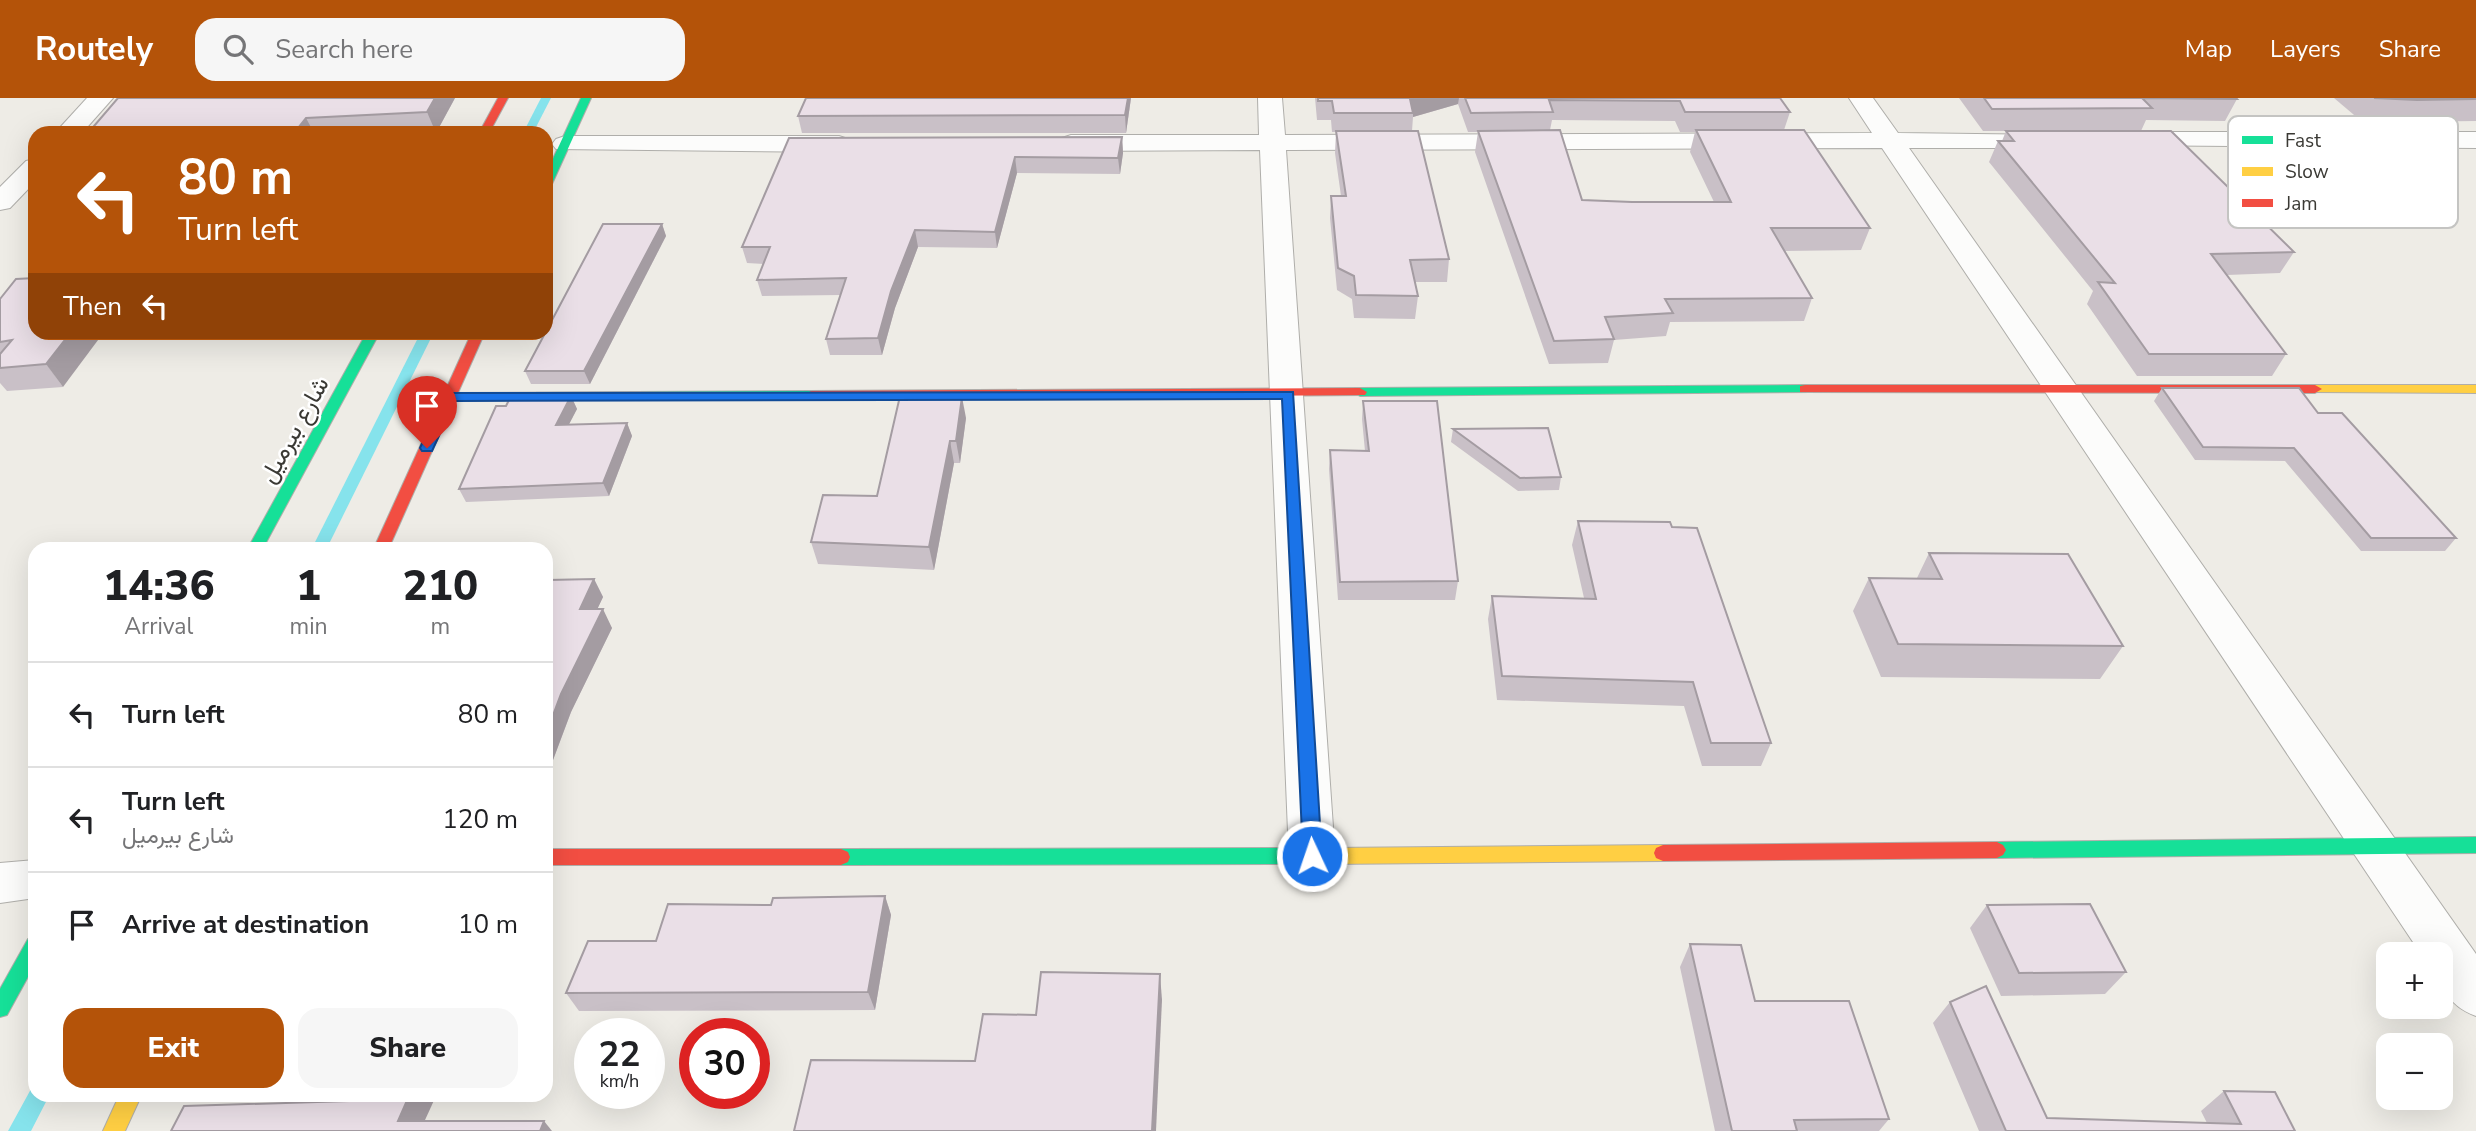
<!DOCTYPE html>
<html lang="en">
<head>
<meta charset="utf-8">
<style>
	:root { --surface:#fff; --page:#f6f6f6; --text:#202124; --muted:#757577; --line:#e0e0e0; --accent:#b45309 }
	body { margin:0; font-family:"Nunito Sans",Vazirmatn,sans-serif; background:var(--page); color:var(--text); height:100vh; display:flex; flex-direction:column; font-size:26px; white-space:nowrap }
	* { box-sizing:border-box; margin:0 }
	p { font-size:23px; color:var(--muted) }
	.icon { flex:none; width:38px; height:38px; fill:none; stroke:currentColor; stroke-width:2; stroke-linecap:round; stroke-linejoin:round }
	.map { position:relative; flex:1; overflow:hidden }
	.panel { position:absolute; left:28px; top:444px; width:525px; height:560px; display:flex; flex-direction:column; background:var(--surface); border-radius:21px; box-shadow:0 7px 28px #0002 }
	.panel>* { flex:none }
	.top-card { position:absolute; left:28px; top:28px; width:525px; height:214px; border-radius:21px; box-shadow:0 7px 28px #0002; background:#b45309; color:#fff; overflow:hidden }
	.fabs { position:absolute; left:2376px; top:844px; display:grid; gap:14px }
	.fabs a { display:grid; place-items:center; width:77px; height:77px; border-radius:14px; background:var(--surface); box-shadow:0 7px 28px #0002; font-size:35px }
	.speed { position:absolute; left:574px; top:920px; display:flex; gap:14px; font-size:35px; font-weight:700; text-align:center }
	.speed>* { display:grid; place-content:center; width:91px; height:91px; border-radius:50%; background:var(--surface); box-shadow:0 7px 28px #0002; line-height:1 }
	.speed small { font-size:18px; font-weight:400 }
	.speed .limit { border:10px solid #d22; background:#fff; color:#111 }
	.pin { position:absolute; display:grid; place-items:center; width:60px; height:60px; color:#fff; margin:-72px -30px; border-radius:50% 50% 50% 0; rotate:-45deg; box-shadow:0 0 7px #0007 }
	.pin .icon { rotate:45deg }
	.me { position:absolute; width:77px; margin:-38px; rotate:357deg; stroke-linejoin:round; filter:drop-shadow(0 0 5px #0008) }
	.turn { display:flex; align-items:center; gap:24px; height:147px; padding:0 35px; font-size:32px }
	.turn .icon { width:91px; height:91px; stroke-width:2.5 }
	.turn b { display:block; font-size:49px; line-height:60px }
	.then { display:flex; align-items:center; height:66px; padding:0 35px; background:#0003; gap:14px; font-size:26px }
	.eta { display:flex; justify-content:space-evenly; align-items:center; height:119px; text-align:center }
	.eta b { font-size:42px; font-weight:800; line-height:49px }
	.button { display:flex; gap:14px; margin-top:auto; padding:14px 35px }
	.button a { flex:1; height:80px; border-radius:21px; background:var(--accent); color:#fff; font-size:28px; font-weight:800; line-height:80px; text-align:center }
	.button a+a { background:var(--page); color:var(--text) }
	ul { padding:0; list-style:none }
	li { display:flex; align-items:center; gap:21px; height:105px; padding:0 35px; border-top:2px solid var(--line) }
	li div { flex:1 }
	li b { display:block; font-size:26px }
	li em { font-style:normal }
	header { display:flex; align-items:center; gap:42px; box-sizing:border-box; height:98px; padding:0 35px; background:var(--accent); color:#fff }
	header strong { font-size:33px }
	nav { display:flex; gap:38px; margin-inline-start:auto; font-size:24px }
	.search { width:490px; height:63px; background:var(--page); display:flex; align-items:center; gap:18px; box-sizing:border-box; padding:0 24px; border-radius:21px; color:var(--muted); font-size:26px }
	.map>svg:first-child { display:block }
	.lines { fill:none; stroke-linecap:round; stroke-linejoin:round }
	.stream { fill:#86e3ec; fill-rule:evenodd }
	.street-casing { stroke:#afaeaa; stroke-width:2 }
	.fast-casing { stroke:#afaeaa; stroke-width:2 }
	.slow-casing { stroke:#afaeaa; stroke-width:2 }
	.jam-casing { stroke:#afaeaa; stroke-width:2 }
	.street { fill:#fcfcfb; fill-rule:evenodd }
	.fast { fill:#16e098; fill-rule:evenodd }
	.slow { fill:#ffcf43; fill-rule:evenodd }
	.jam { fill:#f24e42; fill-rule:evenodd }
	.wall { fill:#c9c0c7; fill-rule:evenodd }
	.shaded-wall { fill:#a49ca2 }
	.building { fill:#eadfe7; stroke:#a49ca2; stroke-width:2 }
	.route { fill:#1a73e8; stroke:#114b97; stroke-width:2 }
	.labels { text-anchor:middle; stroke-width:5; stroke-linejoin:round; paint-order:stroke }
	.street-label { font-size:24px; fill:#3a3934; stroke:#fff }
	.key { fill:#fff; stroke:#c4c4c2; stroke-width:2 }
	.key-label { font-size:19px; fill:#3a3934 }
</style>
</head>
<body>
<header>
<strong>Routely</strong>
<div class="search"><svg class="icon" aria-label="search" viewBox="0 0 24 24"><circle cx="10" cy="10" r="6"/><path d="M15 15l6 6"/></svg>Search here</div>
<nav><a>Map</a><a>Layers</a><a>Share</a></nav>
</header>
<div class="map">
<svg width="2476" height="1033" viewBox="0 0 2476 1033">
	<rect width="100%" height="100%" fill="#eeece6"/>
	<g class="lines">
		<!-- stream -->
		<g class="stream">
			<polygon points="541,0 551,0 533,35 523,35"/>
			<polygon points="421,234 434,234 326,452 311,452"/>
			<polygon points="35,989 35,998 49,998 31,1033 8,1033 31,991"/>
		</g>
		<!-- street casing -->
		<g class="street-casing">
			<g id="street">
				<polygon points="87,0 113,0 82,35 55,35"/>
				<path d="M1258 0H1282L1285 37 1872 35 1849 0H1873L1898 35 2063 37 2067 42 2063 47 2054 50H1909L2476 856V918C2444 906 2441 887 2441 856H2421L1882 50 1286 52 1335 758 1328 771 1312 777 1296 771 1289 758 1260 52 1071 53 1062 50 1058 45 1062 40 1071 37H1259Z"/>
				<polygon points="2128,34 2476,34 2476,50 2119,47 2115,42 2119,37"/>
				<polygon points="565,38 839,38 848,41 852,46 848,51 839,54 556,51 552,46 556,41"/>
				<polygon points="35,61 35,84 10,110 0,112 0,89 26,63"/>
				<polygon points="35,762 35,800 0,805 0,765"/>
			</g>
		</g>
		<!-- fast casing -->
		<g class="fast-casing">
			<g id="fast">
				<polygon points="581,0 591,0 551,88 546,91 546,76"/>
				<polygon points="367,234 380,234 262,452 247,452"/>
				<polygon points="1805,287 1810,288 1810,294 1360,298 1353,294 1360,290"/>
				<polygon points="811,293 818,297 816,300 450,303 443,299 450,295"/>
				<polygon points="2476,739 2476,755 1997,760 1991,757 1988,752 1991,747 1997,744"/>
				<polygon points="1327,750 1334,753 1336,758 1334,763 1327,766 841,767 834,764 832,759 834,754 841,751"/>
				<polygon points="35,838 35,866 7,917 0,919 0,891 28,841"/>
			</g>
		</g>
		<!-- slow casing -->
		<g class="slow-casing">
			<g id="slow">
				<polygon points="2315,287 2476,287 2476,295 2310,294 2310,288"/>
				<polygon points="1663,747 1670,750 1672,755 1670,760 1663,763 1327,766 1320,763 1318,758 1320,753 1327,750"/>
				<polygon points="119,998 141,998 125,1033 103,1033"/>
			</g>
		</g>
		<!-- jam casing -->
		<g class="jam-casing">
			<g id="jam">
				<polygon points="498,0 508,0 489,35 479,35"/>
				<polygon points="472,234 485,234 388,452 373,452"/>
				<polygon points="1805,287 2315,287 2322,291 2315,295 1800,294 1800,288"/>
				<polygon points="1360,290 1367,294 1365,297 811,301 804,297 811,293"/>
				<polygon points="1997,744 2003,747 2006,752 2003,757 1997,760 1663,763 1656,760 1654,755 1656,750 1663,747"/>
				<polygon points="546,751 841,751 848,754 850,759 848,764 841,767 546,767"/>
			</g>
		</g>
		<!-- street -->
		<use href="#street" class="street"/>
		<!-- fast -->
		<use href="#fast" class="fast"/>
		<!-- slow -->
		<use href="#slow" class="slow"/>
		<!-- jam -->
		<use href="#jam" class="jam"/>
	</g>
	<!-- wall -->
	<g class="wall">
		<polygon points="455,0 436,35 88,35"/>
		<polygon points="806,0 1131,0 1126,35 802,35 798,18"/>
		<path d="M1315 0H1780L1790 14 1784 32 1870 130 1861 152 1784 153 1812 200 1804 223 1670 224 1666 238 1614 242 1608 265 1549 266 1475 54 1478 34H1468L1458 6 1413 19 1412 33 1449 161 1447 184H1415L1418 198 1415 221 1354 220 1352 201 1337 192 1330 120 1331 98H1341L1335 55 1336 34H1332L1331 22H1317ZM1552 22 1675 23 1680 34H1695L1690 54 1714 104H1632L1582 102 1550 32Z"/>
		<polygon points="1959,0 2236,0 2237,1 2225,23 2146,22 2141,33 1983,33"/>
		<polygon points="2334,0 2476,0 2476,23 2403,24 2360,22"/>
		<polygon points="2006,33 2294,154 2280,175 2227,177 2286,256 2272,278 2137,278 2087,206 2093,193 1989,64 1998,43 2002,43"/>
		<polygon points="1122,39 1123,55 1120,76 1017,75 997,150 918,149 895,210 882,257 830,257 826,241 840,197 762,198 757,182 764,166 747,165 742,149 789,40"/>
		<polygon points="662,126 666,138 590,286 531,286 525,273"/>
		<polygon points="0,201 63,289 7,293 0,285"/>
		<polygon points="2162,290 2318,315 2456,440 2445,453 2361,453 2285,363 2195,362 2154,303"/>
		<polygon points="571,298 577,311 568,327 627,325 632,338 609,398 466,404 459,391 506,308"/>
		<polygon points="1363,303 1458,483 1455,502 1338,502 1329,371 1330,352 1365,353 1362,321"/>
		<polygon points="966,320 960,365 954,365 934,472 818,466 811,444 877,398"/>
		<polygon points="1453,331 1561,379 1559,392 1518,393 1451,344"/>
		<polygon points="1578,423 1672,429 1771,645 1761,668 1702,668 1684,608 1497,602 1488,521 1492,498 1584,500 1572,447"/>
		<polygon points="1929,455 2123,548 2100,581 1881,579 1853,513 1869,480 1917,480"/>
		<polygon points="594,481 603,499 597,511 612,530 571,614 550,670 546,670 546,485"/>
		<polygon points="885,798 891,817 875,912 579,913 566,895 656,843 771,807"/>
		<polygon points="1987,807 2126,874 2105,896 2001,898 1970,830"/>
		<polygon points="1690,846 1889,1021 1879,1033 1715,1033 1680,869"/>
		<polygon points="1950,904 2047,1020 2207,1025 2201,1013 2224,993 2295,1033 1979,1033 1933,925"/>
	</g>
	<!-- shaded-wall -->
	<g class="shaded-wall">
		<polygon points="435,0 455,0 436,35 427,14"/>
		<polygon points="1128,0 1131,0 1126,35 1125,17"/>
		<polygon points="1413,0 1459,0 1458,6 1413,19 1413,15 1410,1"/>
		<polygon points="306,20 314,35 294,35"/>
		<polygon points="1122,39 1123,55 1120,76 1118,60"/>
		<polygon points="1015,59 1017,75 997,150 995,134"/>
		<polygon points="662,126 666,138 590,286 584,273"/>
		<polygon points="915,132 918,149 895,210 882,257 878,240 891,193"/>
		<polygon points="71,234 104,234 63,289 46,266"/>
		<polygon points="571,298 577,311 562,340 556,327"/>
		<polygon points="962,299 966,320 960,365 956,343"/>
		<polygon points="627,325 632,338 609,398 603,385"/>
		<polygon points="950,343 954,365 934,472 929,449"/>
		<polygon points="594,481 603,499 589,529 580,511"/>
		<polygon points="603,511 612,530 571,614 550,670 546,662 546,636 561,596"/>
		<polygon points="885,798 891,817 875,912 868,894"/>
		<polygon points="1160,876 1162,902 1156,1033 1152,1033"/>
		<polygon points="409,998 436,998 420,1033 398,1023"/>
		<polygon points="544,1023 552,1033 540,1033"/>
	</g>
	<!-- building -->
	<g class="building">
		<polygon points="118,0 435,0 427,14 306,20 294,35 88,35"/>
		<polygon points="806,0 1128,0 1125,17 798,18"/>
		<polygon points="1318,0 1413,0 1410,1 1413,15 1334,15 1332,3 1318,3"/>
		<polygon points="1465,0 1780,0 1790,14 1685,14 1680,3 1549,2 1553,14 1471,15"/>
		<polygon points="1984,0 2236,0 2237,1 2142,0 2152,10 1992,11"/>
		<polygon points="2374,0 2476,0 2476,1 2417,2"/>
		<polygon points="1560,32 1582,102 1632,104 1731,104 1696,32 1804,32 1870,130 1771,130 1812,200 1665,201 1673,215 1605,219 1614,241 1554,243 1478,33"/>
		<polygon points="1336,33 1418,33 1449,161 1410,162 1418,198 1356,197 1354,178 1338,170 1331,98 1346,98"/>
		<polygon points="2006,33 2171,33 2294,154 2211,156 2286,256 2149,256 2098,184 2115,185 1998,43 2014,43"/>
		<polygon points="1122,39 1118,60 1015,59 995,134 915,132 891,193 878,240 826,241 846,180 757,182 770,149 742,149 789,40"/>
		<polygon points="603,126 662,126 584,273 525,273"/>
		<polygon points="35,180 35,234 71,234 46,266 0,270 0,256 12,242 0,244 0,201 16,181"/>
		<polygon points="2162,290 2299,290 2318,315 2342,315 2456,440 2371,440 2294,350 2203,349"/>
		<polygon points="511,298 571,298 556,327 627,325 603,385 459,391 496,308 506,308"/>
		<polygon points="900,298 962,299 956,343 950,343 929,449 811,444 823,397 877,398"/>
		<polygon points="1363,303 1437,303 1458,483 1340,484 1330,352 1369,353"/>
		<polygon points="1548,330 1561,379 1520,380 1453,331"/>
		<polygon points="1578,423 1670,424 1672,429 1697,430 1771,645 1711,645 1693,584 1502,578 1492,498 1596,501"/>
		<polygon points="1929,455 2068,456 2123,548 1898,546 1869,480 1942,481"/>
		<polygon points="594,481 580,511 603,511 561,596 546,636 546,485 548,482"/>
		<polygon points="885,798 868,894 566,895 588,843 656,843 668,806 771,807 773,800"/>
		<polygon points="2090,806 2126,874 2019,875 1987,807"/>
		<polygon points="1690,846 1741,847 1755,903 1849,903 1889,1021 1794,1022 1797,1033 1732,1033"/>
		<polygon points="1041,874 1160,876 1152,1033 794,1033 811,962 975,963 983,916 1036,917"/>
		<polygon points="1986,888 2047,1020 2241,1026 2224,993 2275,994 2295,1033 2006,1033 1950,904"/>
		<polygon points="352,998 409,998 398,1023 544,1023 540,1033 171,1033 184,1008 349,1003"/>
	</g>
	<!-- route -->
	<polygon class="route" points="1293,294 1322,758 1319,764 1306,764 1303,758 1282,301 455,303 432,353 422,353 420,350 443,299 450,295"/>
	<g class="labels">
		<!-- street labels -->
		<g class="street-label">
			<text transform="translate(294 332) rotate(-61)" y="8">شارع بيرميل</text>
		</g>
	</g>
	<!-- legend -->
	<rect x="2228" y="18" width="230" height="112" rx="10" class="key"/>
	<rect x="2242" y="38" width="31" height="8" fill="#16e098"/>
	<rect x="2242" y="69" width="31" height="9" fill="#ffcf43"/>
	<rect x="2242" y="101" width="31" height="8" fill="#f24e42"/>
	<g class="key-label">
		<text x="2285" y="49">Fast</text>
		<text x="2285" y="80">Slow</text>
		<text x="2285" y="112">Jam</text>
	</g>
</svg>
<div class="fabs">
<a>+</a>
<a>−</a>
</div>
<div class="speed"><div>22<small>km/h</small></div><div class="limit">30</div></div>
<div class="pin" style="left:427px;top:350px;background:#d93025"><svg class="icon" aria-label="arrive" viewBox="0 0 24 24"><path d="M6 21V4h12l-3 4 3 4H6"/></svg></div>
<svg class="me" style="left:1312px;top:758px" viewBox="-20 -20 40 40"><circle r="17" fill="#1a73e8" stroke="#fff" stroke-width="3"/><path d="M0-11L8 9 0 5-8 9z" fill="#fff"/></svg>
<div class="top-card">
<div class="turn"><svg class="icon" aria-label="left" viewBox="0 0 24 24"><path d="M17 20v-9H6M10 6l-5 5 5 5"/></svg><div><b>80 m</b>Turn left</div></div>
<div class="then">Then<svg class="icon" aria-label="left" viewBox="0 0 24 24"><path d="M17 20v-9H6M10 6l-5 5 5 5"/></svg></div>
</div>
<section class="panel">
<div class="eta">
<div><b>14:36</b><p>Arrival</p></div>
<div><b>1</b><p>min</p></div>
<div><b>210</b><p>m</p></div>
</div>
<ul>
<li><svg class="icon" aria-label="left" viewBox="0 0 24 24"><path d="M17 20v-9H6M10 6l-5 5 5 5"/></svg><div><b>Turn left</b></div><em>80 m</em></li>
<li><svg class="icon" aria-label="left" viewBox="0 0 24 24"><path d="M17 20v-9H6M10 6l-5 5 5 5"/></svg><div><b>Turn left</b><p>شارع بيرميل</p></div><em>120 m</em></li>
<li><svg class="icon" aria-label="arrive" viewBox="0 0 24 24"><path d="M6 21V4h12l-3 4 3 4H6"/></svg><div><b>Arrive at destination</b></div><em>10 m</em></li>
</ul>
<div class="button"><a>Exit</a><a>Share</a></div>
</section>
</div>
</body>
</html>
